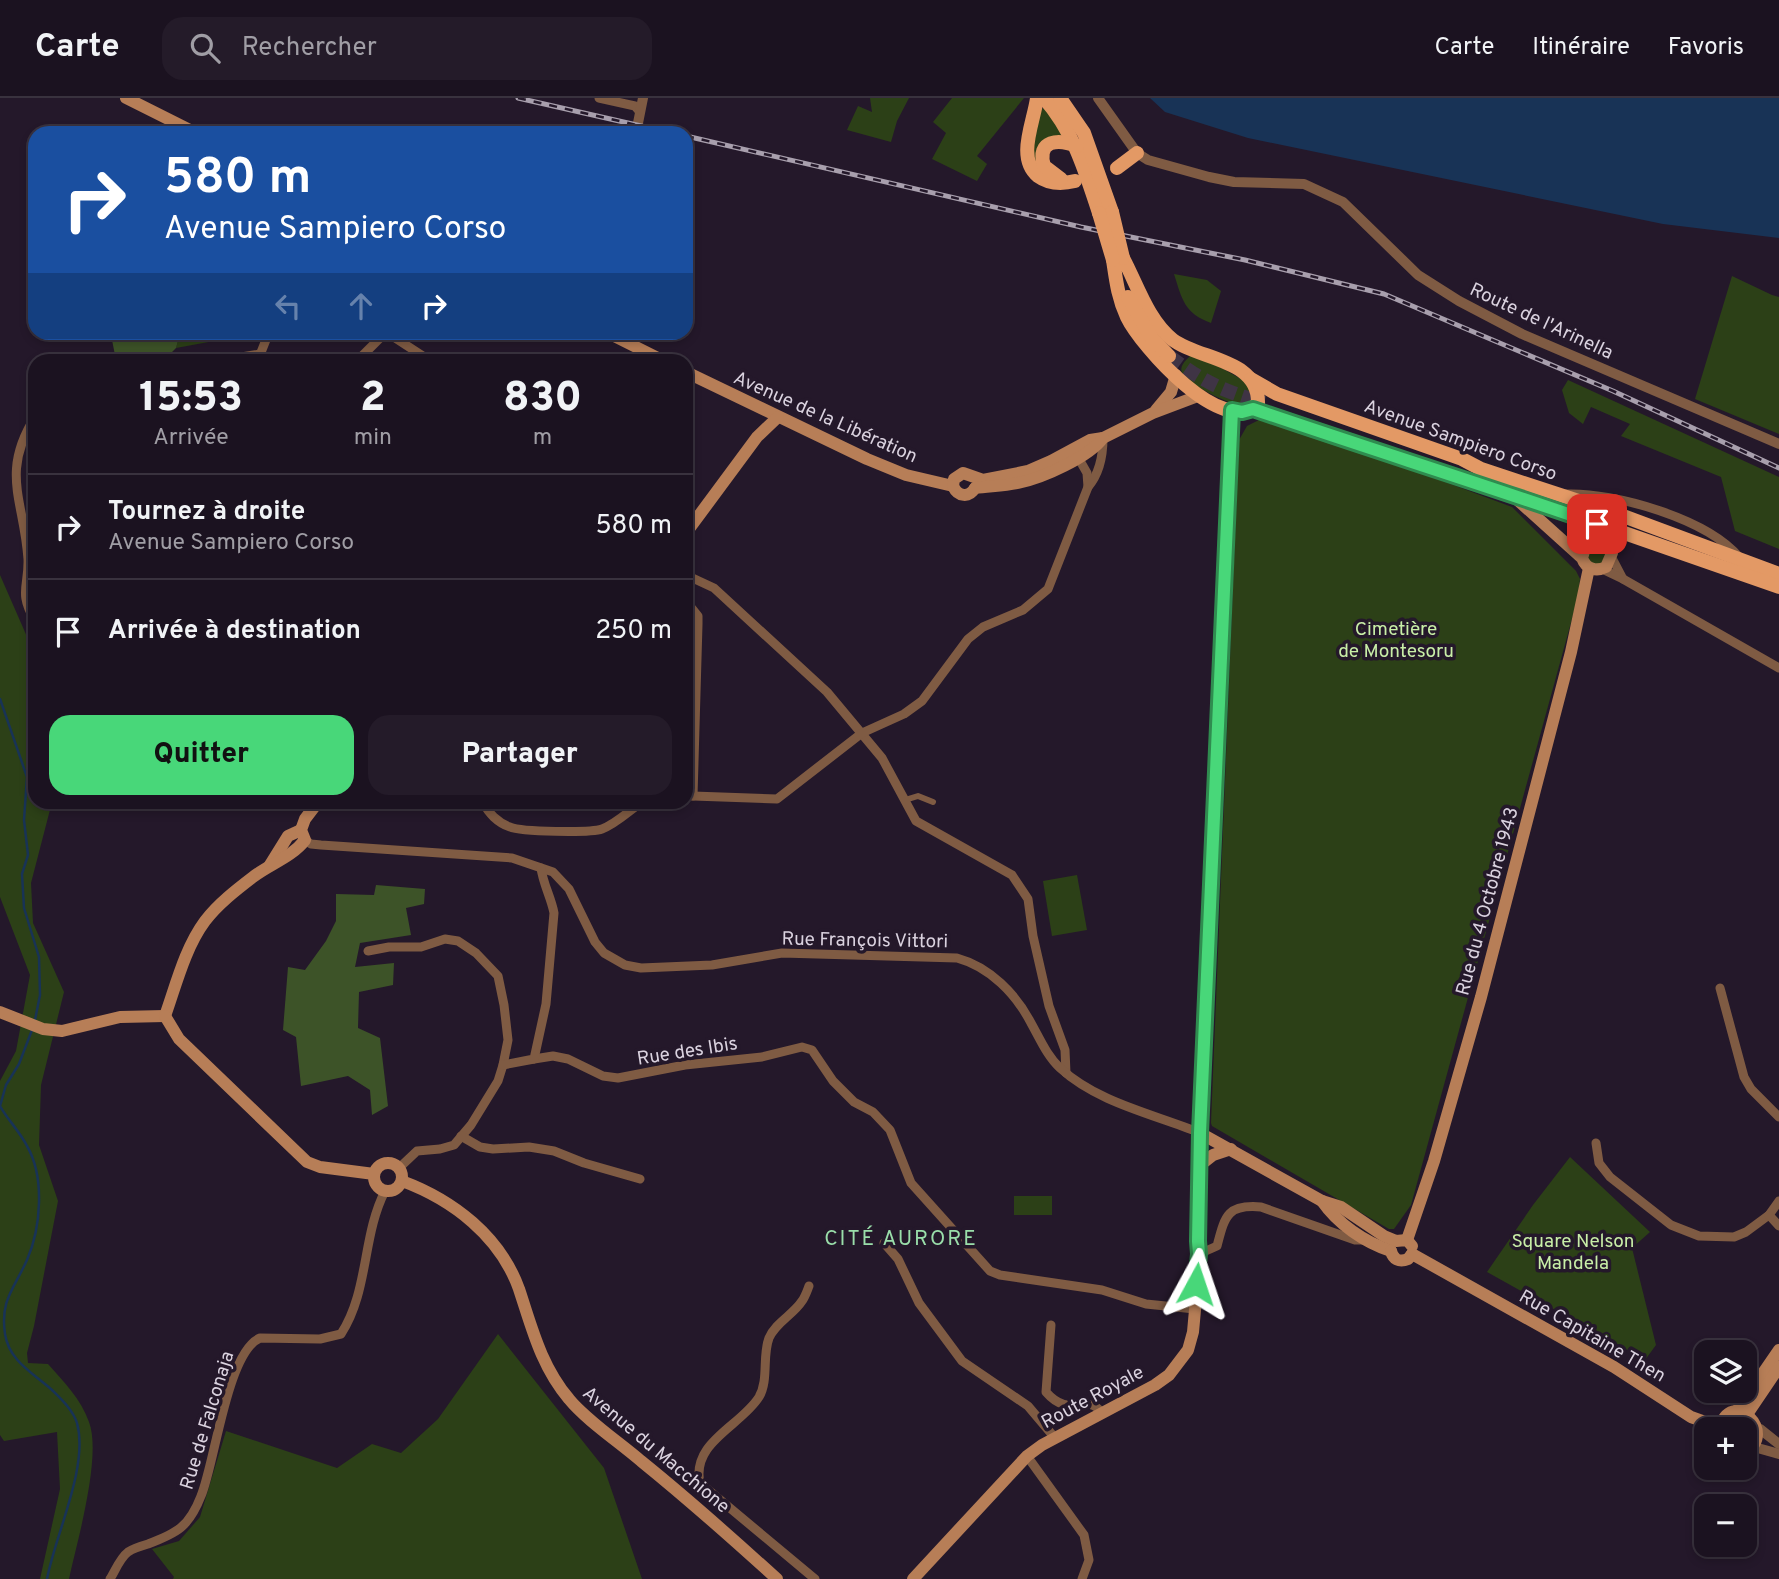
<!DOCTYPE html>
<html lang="fr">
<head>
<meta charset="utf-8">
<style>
	:root { --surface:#1b1220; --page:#241b29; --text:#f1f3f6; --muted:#a09ea5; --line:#39323e; --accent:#48d779 }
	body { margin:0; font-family:Overpass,sans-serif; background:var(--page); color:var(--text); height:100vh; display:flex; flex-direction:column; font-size:26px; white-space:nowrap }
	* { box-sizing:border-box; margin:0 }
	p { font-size:23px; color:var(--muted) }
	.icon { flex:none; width:38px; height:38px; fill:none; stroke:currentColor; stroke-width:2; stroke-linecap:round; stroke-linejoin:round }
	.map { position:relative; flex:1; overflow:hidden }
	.details { position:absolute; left:28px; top:256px; width:665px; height:455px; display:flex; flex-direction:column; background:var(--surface); border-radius:21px; box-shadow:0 4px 10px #0003,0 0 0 2px var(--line) }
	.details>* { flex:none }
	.banner { position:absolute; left:28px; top:28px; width:665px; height:214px; border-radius:21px; box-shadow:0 4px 10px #0003,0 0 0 2px var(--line); background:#1a4fa0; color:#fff; overflow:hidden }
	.buttons { position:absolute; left:1694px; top:1242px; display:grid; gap:14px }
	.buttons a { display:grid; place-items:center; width:63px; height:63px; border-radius:14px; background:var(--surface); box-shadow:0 4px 10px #0003,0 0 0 2px var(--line); font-size:35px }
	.pin { position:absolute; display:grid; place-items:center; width:60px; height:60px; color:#fff; margin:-30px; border-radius:14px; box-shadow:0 4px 10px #0006 }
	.me { position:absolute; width:77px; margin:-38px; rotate:5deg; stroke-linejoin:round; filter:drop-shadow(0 0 5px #0008) }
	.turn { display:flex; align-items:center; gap:24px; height:147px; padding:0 21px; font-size:32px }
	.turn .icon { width:91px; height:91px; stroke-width:2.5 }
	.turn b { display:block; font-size:49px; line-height:60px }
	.lanes { display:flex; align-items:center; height:66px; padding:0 21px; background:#0003; justify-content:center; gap:35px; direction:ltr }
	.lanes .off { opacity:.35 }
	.eta { display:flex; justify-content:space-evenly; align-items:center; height:119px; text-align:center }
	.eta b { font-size:42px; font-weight:800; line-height:49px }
	.primary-button { display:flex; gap:14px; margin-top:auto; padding:14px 21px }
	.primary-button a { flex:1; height:80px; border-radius:21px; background:var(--accent); color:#111; font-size:28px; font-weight:800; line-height:80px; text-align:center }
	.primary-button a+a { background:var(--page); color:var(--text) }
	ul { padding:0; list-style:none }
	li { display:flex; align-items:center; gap:21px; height:105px; padding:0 21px; border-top:2px solid var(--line) }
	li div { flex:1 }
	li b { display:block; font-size:26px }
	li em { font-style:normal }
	header { display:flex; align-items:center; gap:42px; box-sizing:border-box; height:98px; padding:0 35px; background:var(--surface); border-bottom:2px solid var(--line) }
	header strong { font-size:33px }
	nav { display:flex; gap:38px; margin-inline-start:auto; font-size:24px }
	.search { width:490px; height:63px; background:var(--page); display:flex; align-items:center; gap:18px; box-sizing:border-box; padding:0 24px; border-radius:21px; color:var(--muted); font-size:26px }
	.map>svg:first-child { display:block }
	.green { fill:#2c4017 }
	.forest { fill:#3d5328 }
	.water { fill:#183356 }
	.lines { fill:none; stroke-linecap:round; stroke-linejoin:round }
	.stream { stroke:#183356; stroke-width:2.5 }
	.primary-tunnel { stroke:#3f3445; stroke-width:14; stroke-dasharray:14 7; stroke-linecap:butt }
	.pedestrian { stroke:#7f5b43; stroke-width:6 }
	.minor { stroke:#7f5b43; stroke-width:9 }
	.tertiary { stroke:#7f5b43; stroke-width:10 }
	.secondary { stroke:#b77e57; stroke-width:12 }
	.primary { stroke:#e39965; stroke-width:14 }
	.rail-casing { stroke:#a89fad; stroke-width:5 }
	.rail { stroke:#24182a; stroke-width:2.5; stroke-dasharray:8; stroke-linecap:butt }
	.primary-bridge { stroke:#e39965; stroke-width:14 }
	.route-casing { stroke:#2f8c4f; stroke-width:18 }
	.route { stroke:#48d779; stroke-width:12 }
	.labels { text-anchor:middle; stroke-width:7; stroke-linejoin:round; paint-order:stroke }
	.street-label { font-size:19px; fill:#dad2df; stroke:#24182a }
	.park-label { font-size:19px; fill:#c8eea7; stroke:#24182a }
	.neighbourhood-label { font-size:21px; letter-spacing:2px; fill:#9adeaa; stroke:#24182a }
</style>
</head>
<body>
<header>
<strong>Carte</strong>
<div class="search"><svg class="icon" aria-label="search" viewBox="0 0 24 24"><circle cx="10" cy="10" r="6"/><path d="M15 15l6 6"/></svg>Rechercher</div>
<nav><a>Carte</a><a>Itinéraire</a><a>Favoris</a></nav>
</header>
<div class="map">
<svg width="1779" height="1481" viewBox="0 0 1779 1481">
	<rect width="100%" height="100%" fill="#24182a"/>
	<!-- green -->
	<g class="green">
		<polygon points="870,0 909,0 897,23 891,44 847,32 858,8 872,14"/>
		<polygon points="952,0 1024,0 977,58 987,66 977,83 932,61 946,35 933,24"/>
		<polygon points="1044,9 1063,37 1058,38 1039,73 1031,52 1041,12"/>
		<path d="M1174 176 1207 182 1221 193 1211 225C1184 215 1182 201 1174 176Z"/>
		<polygon points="1732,178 1772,197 1779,199 1779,336 1695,301"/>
		<polygon points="180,235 257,235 176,250"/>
		<path d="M1190 258H1200L1250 286 1251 300C1248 304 1248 306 1243 307 1233 309 1188 286 1183 277 1178 269 1185 263 1190 258Z"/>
		<polygon points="1568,282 1779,379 1779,451 1735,433 1721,379 1621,338 1630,326 1591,309 1583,326 1569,315 1562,292"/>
		<polygon points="1259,322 1333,342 1512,409 1576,473 1580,481 1578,499 1411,1107 1394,1131 1389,1131 1212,1028 1211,1025 1239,342 1247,328"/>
		<polygon points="1602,446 1608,459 1598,468 1588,464 1586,452"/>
		<path d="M0 477 35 557V704H52L31 785 33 825 64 894 41 987 39 1047 58 1103 34 1228 27 1255 28 1265 48 1266C64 1284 81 1301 89 1324 102 1358 77 1444 69 1481H40L60 1391 57 1334 4 1343 0 1337V983L16 953 30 877 0 799Z"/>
		<polygon points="1077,777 1087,832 1052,838 1043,783"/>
		<polygon points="1570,1059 1650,1134 1632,1150 1656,1247 1645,1262 1487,1174 1533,1107"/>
		<rect x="1014" y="1098" width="38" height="19"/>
		<polygon points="498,1236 604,1370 642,1481 173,1481 174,1479 152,1451 179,1443 200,1419 226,1333 337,1370 372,1346 401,1355 438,1321"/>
		<polygon points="1737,1320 1742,1320 1752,1329 1750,1342 1745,1346 1745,1332 1725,1332 1729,1324"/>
	</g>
	<!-- forest -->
	<g class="forest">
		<polygon points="122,235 122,234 180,235 176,250 164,262 116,262 112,242"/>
		<polygon points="376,787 425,791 424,806 406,810 411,837 360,845 355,869 394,865 393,887 359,894 358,930 380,940 388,1008 372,1017 370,992 348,978 301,988 296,939 283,932 288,869 305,872 326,843 336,823 336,796 374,797"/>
	</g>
	<!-- water -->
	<polygon class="water" points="1150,0 1779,0 1779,140 1663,126 1248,40 1165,14"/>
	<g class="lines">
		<!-- stream -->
		<g class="stream">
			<polyline points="0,601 27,679 24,722 28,757 22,776 24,810 39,859 40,897 35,922"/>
			<path d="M32 932 19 966 6 987 0 1008C8 1022 20 1034 27 1048 45 1079 41 1130 27 1162 14 1191 0 1202 5 1236 9 1263 33 1275 52 1292 61 1301 73 1312 77 1325 89 1369 55 1437 47 1481"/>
		</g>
		<!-- primary-tunnel -->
		<path class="primary-tunnel" d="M1169 258C1203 284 1223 293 1264 305"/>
		<!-- pedestrian -->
		<polyline class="pedestrian" points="905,702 918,698 933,704"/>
		<!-- minor -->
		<g class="minor">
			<polyline points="599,0 635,8 640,14"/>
			<polyline points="386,234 429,262"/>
			<polyline points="223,262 260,256"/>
			<polyline points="258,262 269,234"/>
			<polyline points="358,262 386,234"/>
			<path d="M35 319C0 375 24 402 28 461 29 489 18 494 35 523"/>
			<polyline points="1079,361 1087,375 1088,389"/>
			<path d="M1566 396C1615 394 1707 421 1739 459"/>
			<polyline points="1612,460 1623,481"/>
			<polyline points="1602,471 1623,481 1779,570"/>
			<polyline points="686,477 714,490 827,594 882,660 916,723 1012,777 1028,801 1033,838 1049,908 1065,952 1066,975"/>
			<polyline points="686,503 698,518 698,526 693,698 686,698"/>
			<path d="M693 698 777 701 862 635 904 616 922 603 968 541 983 529 1023 512 1048 491 1088 389C1100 375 1103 357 1103 340"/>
			<path d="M483 704C488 715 498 725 510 729 521 734 591 735 602 731 616 726 630 712 642 704"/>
			<path d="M305 742 311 746 321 747 512 760 553 774 569 791 595 844 604 855 625 867 641 870 712 867 782 855 957 860C990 869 1016 896 1031 925 1040 941 1047 958 1060 970 1098 1005 1154 1016 1200 1035"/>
			<polyline points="368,853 389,849 421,849 445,841 458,843 476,855 498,878 504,907 508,942 503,967 498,983 471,1027 454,1047 440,1051 417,1053 399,1070"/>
			<polyline points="1720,890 1744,979 1751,991 1779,1019"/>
			<polyline points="534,961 553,958 568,961 603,978 618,980 685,967 762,959 802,949 812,952 833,983 854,1004 873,1014 890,1032 911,1085 990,1173 1000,1177 1102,1192 1146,1206 1195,1211"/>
			<path d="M503 967 534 961 546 906 554 815C551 799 543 786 541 770"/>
			<polyline points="461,1038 480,1049 493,1051 529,1049 554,1053 584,1065 640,1081"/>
			<polyline points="1596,1045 1599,1065 1610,1079 1671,1127 1699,1138 1734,1139 1746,1134 1769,1117"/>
			<polyline points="1779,1103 1769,1117 1779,1128"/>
			<polyline points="884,1145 898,1161 919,1205 962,1263 1028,1308 1055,1340"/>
			<path d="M1199 1156 1217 1148C1225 1118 1227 1106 1261 1109L1355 1142H1364"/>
			<path d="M809 1188C807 1193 805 1199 802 1203 793 1217 776 1224 769 1240 762 1258 769 1282 759 1299 741 1328 691 1344 700 1385L815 1481"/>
			<path d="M1051 1227 1046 1294C1070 1322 1086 1293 1102 1315"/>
			<polyline points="1027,1358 1084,1437 1089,1462 1082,1481"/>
			<path d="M110 1481C115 1473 120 1460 128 1454 134 1450 141 1448 148 1446 177 1435 189 1429 201 1398 215 1365 227 1254 260 1240L320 1241 341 1236C369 1193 362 1138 385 1093"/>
		</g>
		<!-- tertiary -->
		<g class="tertiary">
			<polyline points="1098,0 1137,55 1148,62 1209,79 1234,84 1304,86 1343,104 1418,177 1459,203 1522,236 1779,346"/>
			<polyline points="636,35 643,0"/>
			<polyline points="1760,1331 1779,1346"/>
			<polyline points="1754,1349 1779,1356"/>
		</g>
		<!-- secondary -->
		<g class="secondary">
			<polyline points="126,0 196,35"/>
			<polyline points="606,234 662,262"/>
			<polyline points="686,274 867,361 906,377 953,388"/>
			<polyline points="1156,312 1171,294 1176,277"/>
			<polyline points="953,388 954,381 963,375 983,382 1028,373 1051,363 1090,342 1103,340 1153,315 1198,298"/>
			<path d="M953 388C958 399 969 400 975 390"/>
			<path d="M975 390C989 388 1004 388 1018 385 1043 380 1089 359 1103 340"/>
			<path d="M1512 397 1582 460C1586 471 1596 474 1606 469L1612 455 1608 446 1595 442 1586 447 1582 460"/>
			<polyline points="686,435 757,339 778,319"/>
			<polyline points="270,767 288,738 301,732"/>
			<polyline points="0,914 43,931 62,933 120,919 165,918"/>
			<path d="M165 918C176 887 185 850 205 823 218 806 236 792 253 779 270 766 292 759 305 742L301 732 305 721 318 704"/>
			<polyline points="165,918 179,941 307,1064 320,1069 374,1076"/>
			<polyline points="1200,1035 1322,1103 1341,1109 1384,1138 1396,1143 1407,1142 1412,1148"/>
			<circle cx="388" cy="1079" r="14"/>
			<polyline points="1199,1068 1213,1057 1231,1051"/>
			<path d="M402 1083C453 1102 500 1138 519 1191 532 1230 541 1268 569 1301 586 1322 619 1344 641 1363 688 1401 733 1441 777 1481"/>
			<path d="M1322 1103C1338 1126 1364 1144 1391 1153"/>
			<polyline points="1407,1142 1434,1063 1481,899 1571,554 1589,470"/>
			<path d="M1391 1153C1393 1161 1399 1165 1408 1161L1412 1156"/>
			<polyline points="1412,1156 1614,1269 1691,1319 1719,1329"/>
			<polyline points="1737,1313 1779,1252"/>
			<polyline points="1748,1315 1779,1269"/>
			<path d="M1719 1332C1731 1286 1779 1336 1745 1354"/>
			<polyline points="913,1481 1027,1358 1042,1347 1155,1287 1169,1277 1188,1252 1193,1234 1199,1168 1200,1035 1232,312"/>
		</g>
		<!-- primary -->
		<g class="primary">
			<path d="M1037 0C1034 24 1016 60 1038 78 1049 86 1063 86 1075 83"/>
			<path d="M1044 0C1074 34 1085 73 1099 115"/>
			<polyline points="1060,0 1084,35 1112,114"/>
			<polyline points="1117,70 1137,55"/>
			<path d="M1061 81 1044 68C1036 41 1059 41 1077 48"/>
			<path d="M1113 162C1116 182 1118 200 1127 219 1141 248 1224 342 1258 305 1259 261 1200 262 1173 242 1148 223 1137 186 1123 160"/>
			<polyline points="1128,199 1151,239 1169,258"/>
			<polyline points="1251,281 1277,296 1462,361 1481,371 1615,415 1779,476"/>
			<polyline points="1253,311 1418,367 1478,384 1779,489"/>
		</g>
		<!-- rail casing -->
		<g class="rail-casing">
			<g id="rail">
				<polyline points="518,0 672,35"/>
				<polyline points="686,38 1081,129 1245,162 1384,196 1613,293 1779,370"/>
			</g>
		</g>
		<!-- rail -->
		<use href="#rail" class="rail"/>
		<!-- primary-bridge -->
		<g class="primary-bridge">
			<polyline points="1112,114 1123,160"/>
			<polyline points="1099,115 1113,162"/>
		</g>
	</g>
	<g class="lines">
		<!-- route casing -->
		<g class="route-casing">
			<path id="route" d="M1196 1186 1199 1156 1198 1143 1200 1035 1232 312 1242 314 1253 311C1367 350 1482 386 1597 426"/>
		</g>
		<!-- route -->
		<use href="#route" class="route"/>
	</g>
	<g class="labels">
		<!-- street labels -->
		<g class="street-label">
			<text transform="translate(1542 222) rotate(25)" y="7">Route de l'Arinella</text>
			<text transform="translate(826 318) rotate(24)" y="7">Avenue de la Libération</text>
			<text transform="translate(1461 341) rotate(20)" y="7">Avenue Sampiero Corso</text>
			<text transform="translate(1486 803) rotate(-75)" y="7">Rue du 4 Octobre 1943</text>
			<text transform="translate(865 841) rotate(1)" y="7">Rue François Vittori</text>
			<text transform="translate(687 952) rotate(-9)" y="7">Rue des Ibis</text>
			<text transform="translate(1593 1237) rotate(30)" y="7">Rue Capitaine Then</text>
			<text transform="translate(1092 1298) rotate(-28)" y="7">Route Royale</text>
			<text transform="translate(206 1322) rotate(-73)" y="7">Rue de Falconaja</text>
			<text transform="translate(657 1351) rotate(40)" y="7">Avenue du Macchione</text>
		</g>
		<!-- park labels -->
		<g class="park-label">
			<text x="1396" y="537">Cimetière<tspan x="1396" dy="22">de Montesoru</tspan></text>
			<text x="1573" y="1149">Square Nelson<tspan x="1573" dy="22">Mandela</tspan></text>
		</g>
		<!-- neighbourhood labels -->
		<g class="neighbourhood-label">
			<text x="901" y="1147">CITÉ AURORE</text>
		</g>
	</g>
</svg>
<div class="buttons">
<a><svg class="icon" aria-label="layers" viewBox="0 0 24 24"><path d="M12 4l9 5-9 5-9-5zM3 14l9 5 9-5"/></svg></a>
<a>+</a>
<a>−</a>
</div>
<div class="pin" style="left:1597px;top:426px;background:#d93025"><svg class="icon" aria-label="arrive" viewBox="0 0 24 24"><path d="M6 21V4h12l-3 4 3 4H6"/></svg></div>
<svg class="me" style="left:1196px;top:1186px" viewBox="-20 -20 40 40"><path d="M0-17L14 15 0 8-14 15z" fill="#48d779" stroke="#fff" stroke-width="4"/></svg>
<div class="banner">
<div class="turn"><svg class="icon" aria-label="right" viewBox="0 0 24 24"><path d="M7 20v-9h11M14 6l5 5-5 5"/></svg><div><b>580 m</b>Avenue Sampiero Corso</div></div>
<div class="lanes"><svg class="icon off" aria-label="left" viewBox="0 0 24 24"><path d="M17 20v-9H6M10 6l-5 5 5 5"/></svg><svg class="icon off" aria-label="ahead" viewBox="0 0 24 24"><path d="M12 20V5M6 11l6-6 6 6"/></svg><svg class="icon" aria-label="right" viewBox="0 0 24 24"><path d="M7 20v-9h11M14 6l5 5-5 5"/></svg></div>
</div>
<section class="details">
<div class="eta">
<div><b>15:53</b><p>Arrivée</p></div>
<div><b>2</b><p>min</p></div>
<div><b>830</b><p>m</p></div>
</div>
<ul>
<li><svg class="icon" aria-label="right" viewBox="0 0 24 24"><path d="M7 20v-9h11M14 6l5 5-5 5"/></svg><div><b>Tournez à droite</b><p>Avenue Sampiero Corso</p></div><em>580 m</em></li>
<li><svg class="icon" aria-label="arrive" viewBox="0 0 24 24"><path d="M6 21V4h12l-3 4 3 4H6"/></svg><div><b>Arrivée à destination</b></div><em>250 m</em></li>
</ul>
<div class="primary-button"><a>Quitter</a><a>Partager</a></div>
</section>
</div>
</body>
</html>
